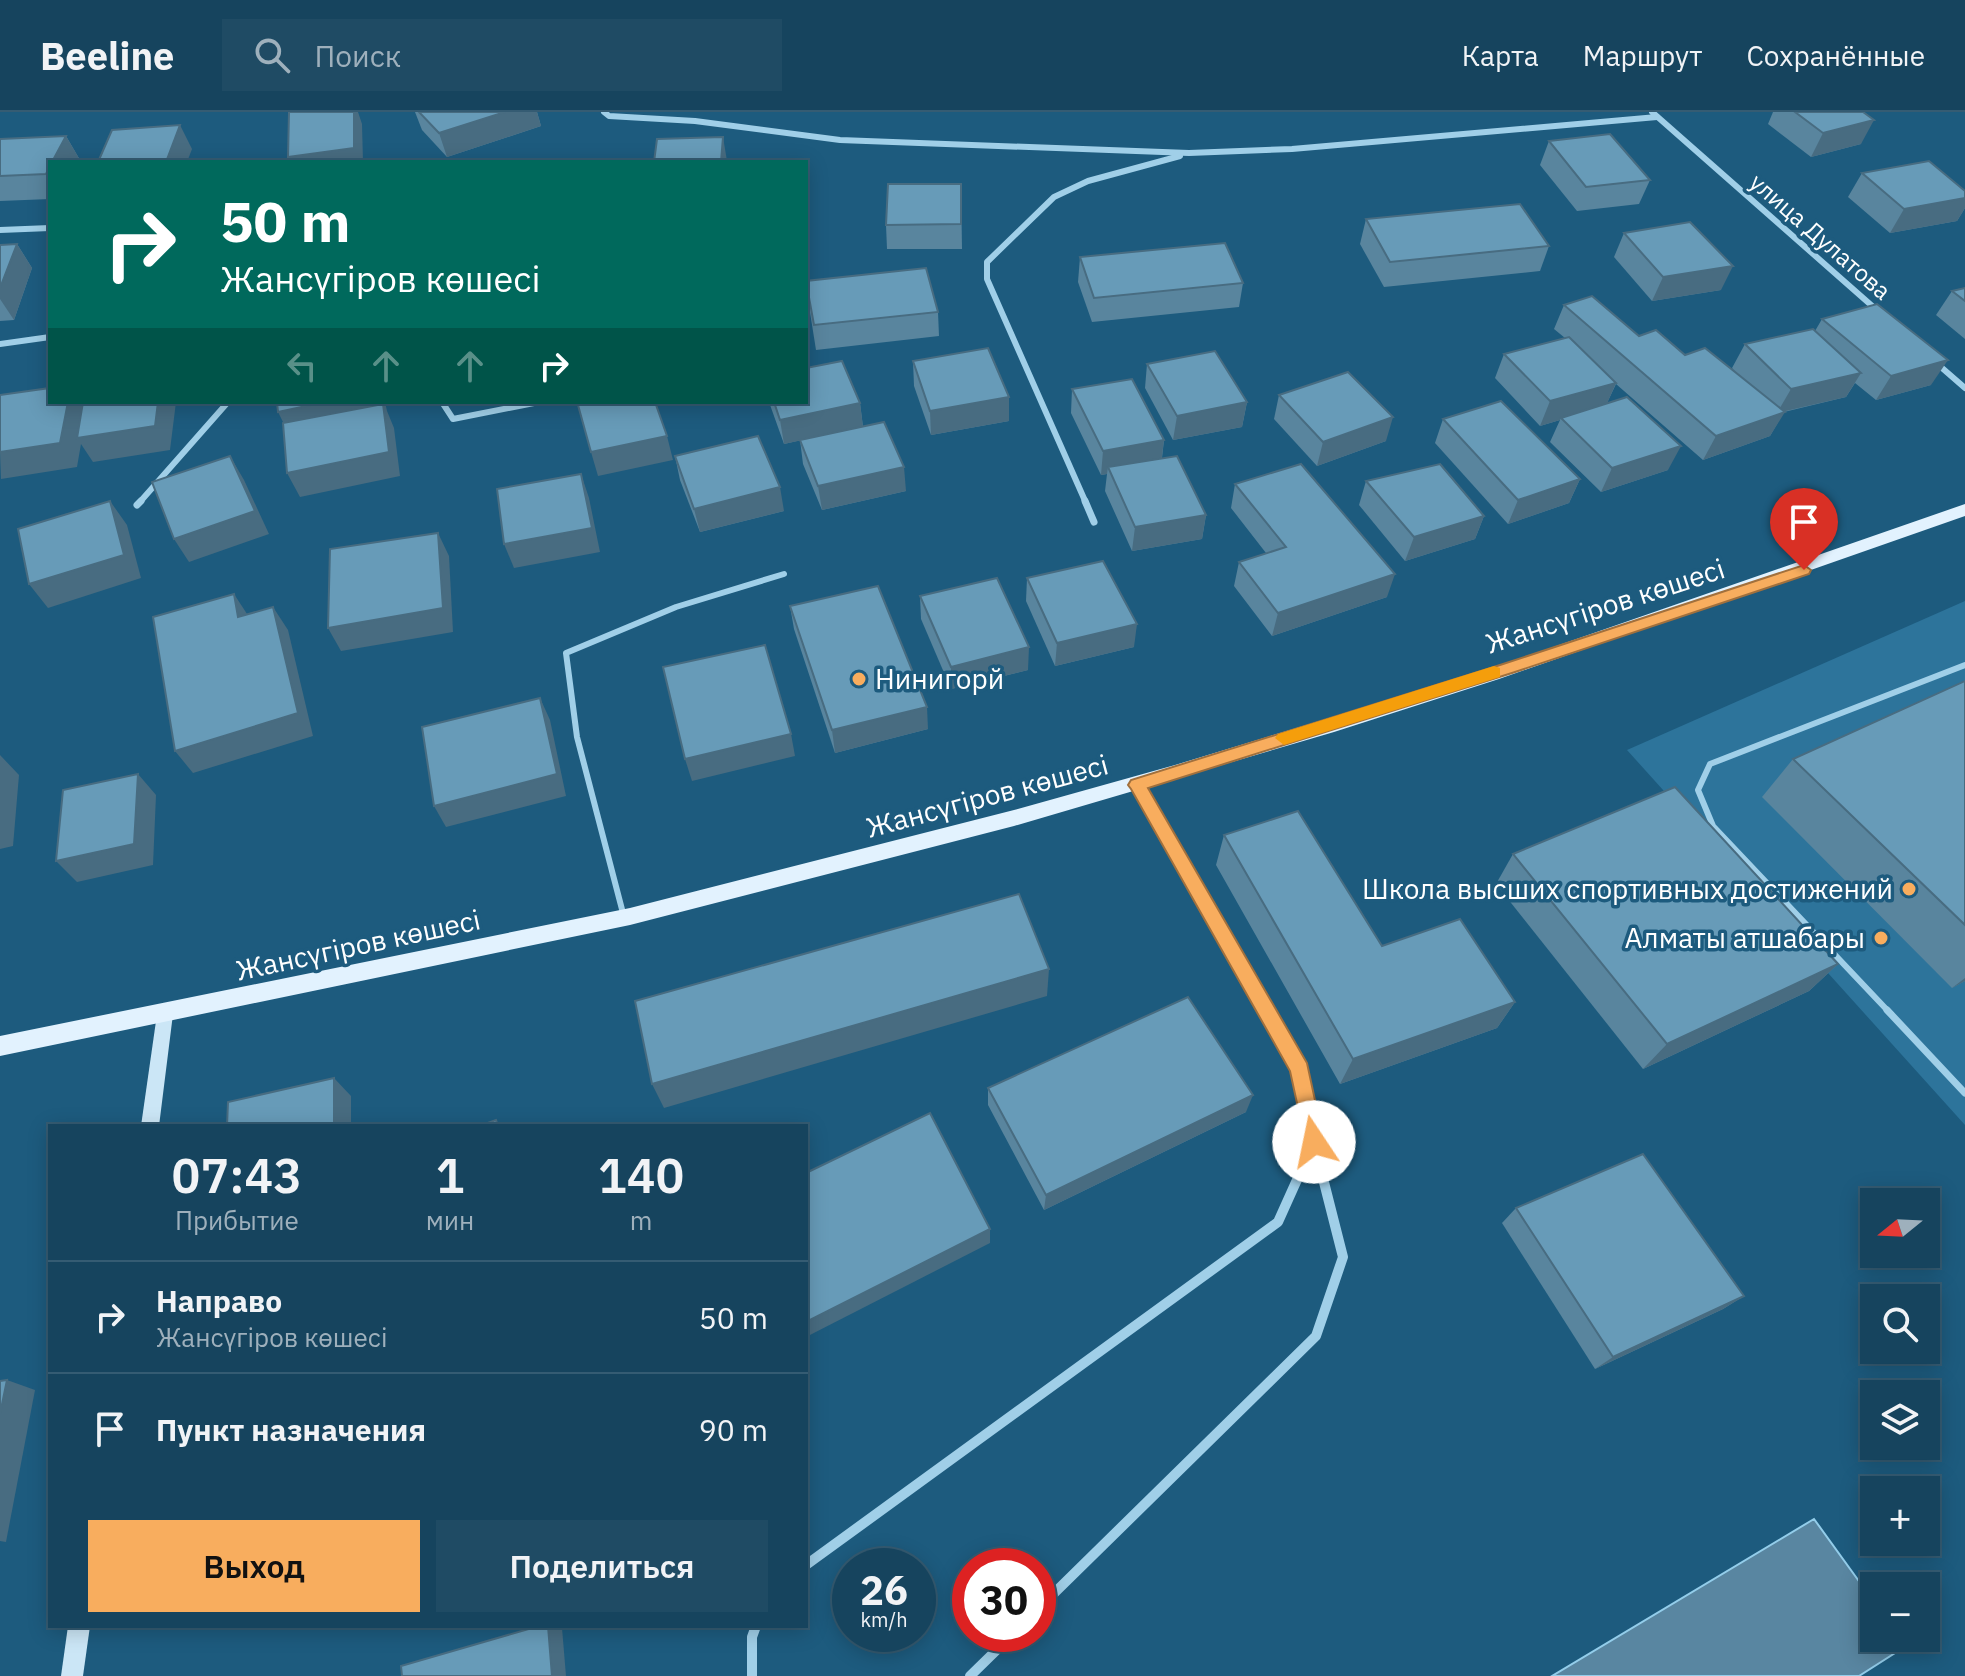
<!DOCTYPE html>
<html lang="ru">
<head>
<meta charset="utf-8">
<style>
	:root { --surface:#16445e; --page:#1f4b64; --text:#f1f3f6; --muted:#9eb0bc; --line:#355c73; --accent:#f8ad5e }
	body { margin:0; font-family:"IBM Plex Sans",sans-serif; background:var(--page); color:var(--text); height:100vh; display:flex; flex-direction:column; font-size:30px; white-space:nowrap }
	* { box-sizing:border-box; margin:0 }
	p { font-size:26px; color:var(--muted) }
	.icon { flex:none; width:44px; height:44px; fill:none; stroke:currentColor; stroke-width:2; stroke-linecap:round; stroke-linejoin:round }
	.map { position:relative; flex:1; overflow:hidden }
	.panel { position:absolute; left:48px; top:1012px; width:760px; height:504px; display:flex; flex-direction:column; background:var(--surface); border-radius:0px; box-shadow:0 4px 20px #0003,0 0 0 2px var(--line) }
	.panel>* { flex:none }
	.top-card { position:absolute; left:48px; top:48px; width:760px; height:244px; border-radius:0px; box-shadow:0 4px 20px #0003,0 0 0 2px var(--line); background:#00695c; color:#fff; overflow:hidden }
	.needle { width:52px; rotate:252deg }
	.fabs { position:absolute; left:1860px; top:1076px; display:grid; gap:16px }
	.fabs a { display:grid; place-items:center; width:80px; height:80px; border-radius:0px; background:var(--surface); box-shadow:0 4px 20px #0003,0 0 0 2px var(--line); font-size:40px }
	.speed { position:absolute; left:832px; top:1436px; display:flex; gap:16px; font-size:40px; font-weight:700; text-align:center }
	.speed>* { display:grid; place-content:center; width:104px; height:104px; border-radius:50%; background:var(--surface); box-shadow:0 4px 20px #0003,0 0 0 2px var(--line); line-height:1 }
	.speed small { font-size:20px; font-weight:400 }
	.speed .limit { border:12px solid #d22; background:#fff; color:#111 }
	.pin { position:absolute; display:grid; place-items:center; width:68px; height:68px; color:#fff; margin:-82px -34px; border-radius:50% 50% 50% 0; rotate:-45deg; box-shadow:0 0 8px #0007 }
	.pin .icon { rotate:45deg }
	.me { position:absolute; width:88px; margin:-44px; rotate:349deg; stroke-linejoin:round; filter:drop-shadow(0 0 6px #0008) }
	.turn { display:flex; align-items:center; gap:28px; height:168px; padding:0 40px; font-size:36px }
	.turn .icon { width:104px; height:104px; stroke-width:2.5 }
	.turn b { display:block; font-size:56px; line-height:68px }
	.lanes { display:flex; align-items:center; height:76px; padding:0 40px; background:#0003; justify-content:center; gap:40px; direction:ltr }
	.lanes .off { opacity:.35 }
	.eta { display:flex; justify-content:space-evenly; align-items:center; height:136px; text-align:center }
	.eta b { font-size:48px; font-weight:600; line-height:56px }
	.button { display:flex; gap:16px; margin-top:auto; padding:16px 40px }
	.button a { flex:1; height:92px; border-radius:0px; background:var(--accent); color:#111; font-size:32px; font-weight:600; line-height:92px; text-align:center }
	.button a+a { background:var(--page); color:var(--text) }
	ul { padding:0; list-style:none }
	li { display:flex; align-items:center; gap:24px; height:112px; padding:0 40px; border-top:2px solid var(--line) }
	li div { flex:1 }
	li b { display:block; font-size:30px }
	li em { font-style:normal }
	header { display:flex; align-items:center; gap:48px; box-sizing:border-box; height:112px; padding:0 40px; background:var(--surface); border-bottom:2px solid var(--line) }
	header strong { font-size:38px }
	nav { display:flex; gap:44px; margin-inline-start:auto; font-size:28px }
	.search { width:560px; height:72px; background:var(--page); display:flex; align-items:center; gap:20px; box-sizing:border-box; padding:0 28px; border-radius:0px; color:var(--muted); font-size:30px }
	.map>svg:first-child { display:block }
	.green { fill:#2d749b }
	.water { fill:#5986a1; stroke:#93cdea; stroke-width:2 }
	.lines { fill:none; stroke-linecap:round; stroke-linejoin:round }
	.lane-far1 { stroke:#a0cfe8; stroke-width:6 }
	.lane { stroke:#a0cfe8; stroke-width:7 }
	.street-far2 { stroke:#a0cfe8; stroke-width:6 }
	.street-far1 { stroke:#a0cfe8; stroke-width:7 }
	.street { stroke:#a0cfe8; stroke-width:10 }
	.secondary { fill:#cbe6f6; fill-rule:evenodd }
	.primary { fill:#e2f2fe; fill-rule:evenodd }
	.wall { fill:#59859e }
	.shaded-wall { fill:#486c81 }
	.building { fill:#679bb8; stroke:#486c81; stroke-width:2 }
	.route { fill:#f8ad5e; stroke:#a1703d; stroke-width:2 }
	.slow { fill:#f59e0b }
	.poi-dot { fill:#f8ad5e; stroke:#1d5b7e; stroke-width:3 }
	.labels { text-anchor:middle; stroke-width:7; stroke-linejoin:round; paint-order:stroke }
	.far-street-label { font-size:24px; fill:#fff; stroke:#1d5b7e }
	.street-label { font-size:28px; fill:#fff; stroke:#1d5b7e }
	.poi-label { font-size:28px; fill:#fff; stroke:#1d5b7e; text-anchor:end }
</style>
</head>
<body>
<header>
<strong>Beeline</strong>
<div class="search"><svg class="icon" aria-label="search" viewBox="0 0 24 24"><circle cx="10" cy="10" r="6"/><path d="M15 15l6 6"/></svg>Поиск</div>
<nav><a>Карта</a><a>Маршрут</a><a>Сохранённые</a></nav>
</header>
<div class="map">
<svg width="1965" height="1564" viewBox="0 0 1965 1564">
	<rect width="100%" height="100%" fill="#1d5b7e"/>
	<!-- green -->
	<polygon class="green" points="1965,489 1965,1013 1627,638"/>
	<!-- water -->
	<polygon class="water" points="1814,1407 1874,1490 1874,1526 1900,1526 1906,1534 1859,1564 1552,1564"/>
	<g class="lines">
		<!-- lane-far1 -->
		<g class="lane-far1">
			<polyline points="624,805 577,625 566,541 676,495 784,462"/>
			<polyline points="1889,900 1713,714 1698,678 1710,652 1965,553"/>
		</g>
		<!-- lane -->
		<polyline class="lane" points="1887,898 1965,981"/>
		<!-- street-far2 -->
		<g class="street-far2">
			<polyline points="604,0 609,4 695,9 840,28 1189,41 1292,37 1657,5"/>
			<polyline points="1652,0 1879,200"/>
			<polyline points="0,118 50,116"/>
			<polyline points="0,232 50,225"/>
			<polyline points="1934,249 1965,276"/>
			<polyline points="442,290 453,307 539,290"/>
			<polyline points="139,391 228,290"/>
			<polyline points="1086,391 987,167 987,150 1054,85 1088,69 1180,44"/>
		</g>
		<!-- street-far1 -->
		<g class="street-far1">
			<polyline points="1085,389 1094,410"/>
			<polyline points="137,393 141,389"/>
			<polyline points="1137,673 1267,900"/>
		</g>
		<!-- street -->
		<g class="street">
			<polyline points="806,1453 1278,1110 1314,1030 1300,957 1266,898"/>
			<polyline points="1038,1497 1316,1224 1343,1145 1314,1031"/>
			<polyline points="752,1564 752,1525 756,1514"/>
			<polyline points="970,1564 1013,1522"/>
		</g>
		<!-- secondary -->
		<g class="secondary">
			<polygon points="165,894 171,897 173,902 159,1014 141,1014 157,902 159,897"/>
			<polygon points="68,1514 90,1514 83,1564 61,1564"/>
		</g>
		<!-- primary -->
		<polygon class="primary" points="1965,392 1965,404 1499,567 1334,620 1014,714 630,813 0,944 0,924 630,796 1014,698 1175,653 1487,558"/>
	</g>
	<!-- wall -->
	<g class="wall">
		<polygon points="415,0 537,0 541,14 447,45 422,18"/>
		<polygon points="1773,0 1863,0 1861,32 1811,45 1768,12"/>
		<polygon points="66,24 80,48 79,50 50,50 50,87 0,89 0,27"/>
		<polygon points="1549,29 1650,68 1639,92 1577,99 1540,53"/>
		<polygon points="1862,61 1965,79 1965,96 1957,109 1890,121 1848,85"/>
		<polygon points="961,72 962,137 887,137 886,113"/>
		<polygon points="1366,107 1549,134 1540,159 1384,175 1360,132"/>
		<polygon points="1624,121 1721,178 1652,189 1614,145"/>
		<polygon points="17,132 32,156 14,208 0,209 0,133"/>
		<polygon points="1080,145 1243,171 1239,195 1092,210 1078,170"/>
		<polygon points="806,175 938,200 939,224 816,238"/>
		<polygon points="1965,176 1965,227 1936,203 1952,179"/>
		<polygon points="1564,193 1685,243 1737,262 1732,256 1745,232 1815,219 1822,207 1931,273 1876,288 1855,271 1846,285 1784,300 1770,324 1703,348 1616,272 1607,291 1668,358 1601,380 1550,330 1560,308 1540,314 1495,266 1504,242 1565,226 1554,217"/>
		<polygon points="913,249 1009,285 1009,309 931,323 914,274"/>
		<polygon points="1147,252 1247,290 1242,315 1173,328 1145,276"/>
		<polygon points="1072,277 1164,328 1162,346 1206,403 1202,427 1132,439 1105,379 1107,362 1101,363 1071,301"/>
		<polygon points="1279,283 1386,329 1317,354 1274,307"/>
		<polygon points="769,290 860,291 863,315 906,379 822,398 803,352 800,328 810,326 784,332"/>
		<polygon points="1443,307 1580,367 1569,391 1508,412 1435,331"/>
		<polygon points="675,344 784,399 700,420 680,368"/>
		<polygon points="1366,369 1484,404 1475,427 1405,449 1359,393"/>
		<polygon points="1235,372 1387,485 1272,524 1234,474 1239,450 1266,441 1231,396"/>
		<polygon points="1027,466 1134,535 1055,554 1026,489"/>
		<polygon points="920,484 1028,558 951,577 921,507"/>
		<polygon points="790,494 928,617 835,641 794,517"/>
		<polygon points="1965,569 1965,869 1952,876 1762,685 1793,647"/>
		<polygon points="1224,723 1382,834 1515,890 1497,916 1340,972 1216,753"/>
		<polygon points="1513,742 1838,852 1809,879 1643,957 1496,772"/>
		<polygon points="988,976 1246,1000 1044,1098 988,993"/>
		<polygon points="1516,1096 1744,1184 1723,1197 1595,1257 1502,1111"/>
	</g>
	<!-- shaded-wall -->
	<g class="shaded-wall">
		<polygon points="354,0 358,0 362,12 363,50 290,50 288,45"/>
		<polygon points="505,0 537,0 541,14 447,45 439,21"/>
		<polygon points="1874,8 1861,32 1811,45 1823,21"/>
		<polygon points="180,13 192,37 187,50 166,50"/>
		<polygon points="66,24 80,48 79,50 52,50"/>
		<polygon points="723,25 727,49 727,50 721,50"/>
		<polygon points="50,54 50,70 46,62"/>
		<polygon points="1965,86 1965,96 1957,109 1890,121 1904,97"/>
		<polygon points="17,132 32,156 14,208 0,187 0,176"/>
		<polygon points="1733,154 1721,178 1652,189 1663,165"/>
		<polygon points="1948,248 1931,273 1876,288 1891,264"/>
		<polygon points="1861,261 1846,285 1777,301 1791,277"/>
		<polygon points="1616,271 1605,296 1561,306 1560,308 1540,314 1550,289"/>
		<polygon points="1009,285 1009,309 931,323 930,299"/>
		<polygon points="68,290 82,290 87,297 158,290 176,290 170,338 93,350 81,332 77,355 1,367 0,340"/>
		<polygon points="325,290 385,290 387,299 394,316 400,364 300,385 287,361 290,324 278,300"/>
		<polygon points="1247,290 1242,315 1173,328 1177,304"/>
		<polygon points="860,291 863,315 784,332 780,308"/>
		<polygon points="1785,300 1770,324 1703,348 1716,324"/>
		<polygon points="1393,305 1386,329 1317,354 1323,330"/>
		<polygon points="667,324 673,348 598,364 591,340"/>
		<polygon points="1164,328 1161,352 1108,355 1107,362 1101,363 1103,339"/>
		<polygon points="1681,334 1668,358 1601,380 1612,356"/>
		<polygon points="230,344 244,368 269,422 189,450 174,427"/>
		<polygon points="904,355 906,379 822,398 818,374"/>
		<polygon points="581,362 589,386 600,440 514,456 504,432"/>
		<polygon points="1580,367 1569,391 1508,412 1518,388"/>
		<polygon points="780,375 784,399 700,420 694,397"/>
		<polygon points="110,389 127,413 141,466 48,496 29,472"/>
		<polygon points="1206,403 1202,427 1132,439 1135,415"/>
		<polygon points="1484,404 1475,427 1405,449 1414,425"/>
		<polygon points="438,421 449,444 453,520 341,539 328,516"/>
		<polygon points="1395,462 1387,485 1272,524 1278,501"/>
		<polygon points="234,482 249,505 238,505"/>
		<polygon points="273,495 288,518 313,624 193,661 175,639"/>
		<polygon points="1137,512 1134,535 1055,554 1057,531"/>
		<polygon points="1029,535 1028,558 951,577 951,555"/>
		<polygon points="540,586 550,608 566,684 446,715 434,694"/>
		<polygon points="927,595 928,617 835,641 832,618"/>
		<polygon points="791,622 795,644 692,669 685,647"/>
		<polygon points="0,643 19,663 13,734 0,737"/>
		<polygon points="138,662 156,683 153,753 77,770 56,749"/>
		<polygon points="1838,852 1809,879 1643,957 1667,932"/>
		<polygon points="1049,857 1047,884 664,996 652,972"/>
		<polygon points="1965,866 1965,869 1952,876"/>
		<polygon points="1515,890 1497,916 1340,972 1353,947"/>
		<polygon points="334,966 351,984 351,1014 334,1014"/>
		<polygon points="1253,983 1246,1000 1044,1098 1046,1083"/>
		<polygon points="990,1117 990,1131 806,1225 806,1210"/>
		<polygon points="1744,1184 1723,1197 1595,1257 1613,1245"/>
		<polygon points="7,1268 35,1278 6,1430 0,1429 0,1302"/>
		<polygon points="548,1514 556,1514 562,1516 566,1564 552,1564"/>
	</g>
	<!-- building -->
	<g class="building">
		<polygon points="289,0 354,0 354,36 288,45"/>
		<polygon points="419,0 505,0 439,21"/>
		<polygon points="1795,0 1863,0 1874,8 1823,21"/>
		<polygon points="180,13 166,50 98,50 112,18"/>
		<polygon points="1610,22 1650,68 1586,75 1549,29"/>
		<polygon points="66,24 52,50 50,50 50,54 46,62 0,64 0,27"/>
		<polygon points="723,25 721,50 654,50 657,27"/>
		<polygon points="1929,49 1965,79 1965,86 1904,97 1862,61"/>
		<polygon points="888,72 961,72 961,112 886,113"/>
		<polygon points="1520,92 1549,134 1390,150 1366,107"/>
		<polygon points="1690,110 1733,154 1663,165 1624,121"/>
		<polygon points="1225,131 1243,171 1094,186 1080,145"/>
		<polygon points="17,132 0,176 0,133"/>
		<polygon points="926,156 938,200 814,213 806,169"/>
		<polygon points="1965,176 1965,189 1952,179"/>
		<polygon points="1592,184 1639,224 1656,218 1685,243 1705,236 1785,300 1716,324 1564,193"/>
		<polygon points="1877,192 1948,248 1891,264 1822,207"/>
		<polygon points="1813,217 1861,261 1791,277 1745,232"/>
		<polygon points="1569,225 1616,271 1550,289 1504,242"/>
		<polygon points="988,236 1009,285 930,299 913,249"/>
		<polygon points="1215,239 1247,290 1177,304 1147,252"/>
		<polygon points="842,249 860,291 780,308 774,290 806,290 806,256"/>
		<polygon points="1348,260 1393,305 1323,330 1279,283"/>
		<polygon points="1132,267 1164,328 1103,339 1072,277"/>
		<polygon points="50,276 50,290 68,290 60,331 0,340 0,283"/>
		<polygon points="1627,285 1681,334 1612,356 1561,306"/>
		<polygon points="1501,289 1580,367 1518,388 1443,307"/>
		<polygon points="83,290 158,290 155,314 77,326"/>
		<polygon points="277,290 325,290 278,300"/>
		<polygon points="594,290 655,290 667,324 591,340 578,293"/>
		<polygon points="383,292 389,340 287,361 283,311"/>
		<polygon points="884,310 904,355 818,374 800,328"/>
		<polygon points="758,324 780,375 694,397 675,344"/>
		<polygon points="230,344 255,399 174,427 152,370"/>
		<polygon points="1177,344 1206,403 1135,415 1108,355"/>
		<polygon points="1301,352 1395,462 1278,501 1239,450 1286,435 1235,372"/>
		<polygon points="1440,352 1484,404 1414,425 1366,369"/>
		<polygon points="581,362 592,416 504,432 497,377"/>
		<polygon points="110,389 124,443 29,472 18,417"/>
		<polygon points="438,421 443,496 328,516 330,437"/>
		<polygon points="1103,449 1137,512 1057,531 1027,466"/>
		<polygon points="997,466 1029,535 951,555 920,484"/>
		<polygon points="878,474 927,595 832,618 790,494"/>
		<polygon points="234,482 238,505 273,495 298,601 175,639 153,505"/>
		<polygon points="765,533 791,622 685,647 663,555"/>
		<polygon points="1965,569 1965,813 1793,647"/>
		<polygon points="540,586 557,662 434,694 422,615"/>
		<polygon points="138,662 134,732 56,749 63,678"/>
		<polygon points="1675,675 1838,852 1667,932 1513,742"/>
		<polygon points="1298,699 1382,834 1460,807 1515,890 1353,947 1224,723"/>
		<polygon points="1019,782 1049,857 652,972 635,889"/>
		<polygon points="1188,885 1253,983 1046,1083 988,976"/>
		<polygon points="334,966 334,1014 227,1014 228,990"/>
		<polygon points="930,1001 990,1117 806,1210 806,1061"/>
		<polygon points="496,1008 498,1014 479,1014"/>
		<polygon points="1643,1042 1744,1184 1613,1245 1516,1096"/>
		<polygon points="7,1268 0,1302 0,1269"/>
		<polygon points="539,1514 548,1514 552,1564 402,1564 401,1554"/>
	</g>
	<!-- route -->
	<polygon class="route" points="1804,453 1811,458 1809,462 1512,561 1148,676 1307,951 1324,1030 1321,1037 1314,1040 1307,1037 1290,959 1131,677 1128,673 1131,668 1500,553"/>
	<!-- slow -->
	<polygon class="slow" points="1494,554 1500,556 1500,565 1284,633 1275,626 1278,622"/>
	<!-- markers -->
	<g class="poi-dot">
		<circle cx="859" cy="567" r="8"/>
		<circle cx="1909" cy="777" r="8"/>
		<circle cx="1881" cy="826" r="8"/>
	</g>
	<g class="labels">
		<!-- far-street labels -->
		<g class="far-street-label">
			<text transform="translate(1820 125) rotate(41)" y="8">улица Дулатова</text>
		</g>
		<!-- street labels -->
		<g class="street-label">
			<text transform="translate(1605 494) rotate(-18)" y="10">Жансүгіров көшесі</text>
			<text transform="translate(987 684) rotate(-15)" y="10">Жансүгіров көшесі</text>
			<text transform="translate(358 833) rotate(-12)" y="10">Жансүгіров көшесі</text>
		</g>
		<!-- poi labels -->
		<g class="poi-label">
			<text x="875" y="577" text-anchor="start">Нинигорй</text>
			<text x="1893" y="787">Школа высших спортивных достижений</text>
			<text x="1865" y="836">Алматы атшабары</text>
		</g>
	</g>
</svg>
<div class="fabs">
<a><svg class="needle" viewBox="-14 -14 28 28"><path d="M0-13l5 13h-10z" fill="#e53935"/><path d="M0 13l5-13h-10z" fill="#9eb0bc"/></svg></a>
<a><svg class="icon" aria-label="search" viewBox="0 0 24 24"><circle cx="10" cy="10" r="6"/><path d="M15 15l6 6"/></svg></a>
<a><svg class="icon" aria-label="layers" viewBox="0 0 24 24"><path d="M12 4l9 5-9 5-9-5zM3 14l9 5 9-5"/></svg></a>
<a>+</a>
<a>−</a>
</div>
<div class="speed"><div>26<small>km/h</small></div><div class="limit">30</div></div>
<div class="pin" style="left:1804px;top:458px;background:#d93025"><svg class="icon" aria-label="arrive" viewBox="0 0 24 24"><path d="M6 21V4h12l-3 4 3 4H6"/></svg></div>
<svg class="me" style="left:1314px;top:1030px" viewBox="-20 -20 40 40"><circle r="19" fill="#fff"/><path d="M0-13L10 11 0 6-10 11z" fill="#f8ad5e"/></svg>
<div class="top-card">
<div class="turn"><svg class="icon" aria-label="right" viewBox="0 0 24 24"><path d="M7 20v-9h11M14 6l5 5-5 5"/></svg><div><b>50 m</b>Жансүгіров көшесі</div></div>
<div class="lanes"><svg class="icon off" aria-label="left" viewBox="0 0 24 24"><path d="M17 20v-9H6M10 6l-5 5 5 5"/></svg><svg class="icon off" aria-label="ahead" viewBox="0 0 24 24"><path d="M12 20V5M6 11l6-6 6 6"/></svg><svg class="icon off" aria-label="ahead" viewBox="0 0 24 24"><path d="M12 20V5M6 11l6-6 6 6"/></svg><svg class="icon" aria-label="right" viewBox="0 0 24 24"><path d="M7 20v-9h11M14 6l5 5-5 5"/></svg></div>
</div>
<section class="panel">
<div class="eta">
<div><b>07:43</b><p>Прибытие</p></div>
<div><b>1</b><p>мин</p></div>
<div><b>140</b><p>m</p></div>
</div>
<ul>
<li><svg class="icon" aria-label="right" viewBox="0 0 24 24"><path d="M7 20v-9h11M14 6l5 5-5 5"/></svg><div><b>Направо</b><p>Жансүгіров көшесі</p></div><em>50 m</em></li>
<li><svg class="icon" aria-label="arrive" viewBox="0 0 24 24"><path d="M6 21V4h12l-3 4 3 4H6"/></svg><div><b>Пункт назначения</b></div><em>90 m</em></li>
</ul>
<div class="button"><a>Выход</a><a>Поделиться</a></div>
</section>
</div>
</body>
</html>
